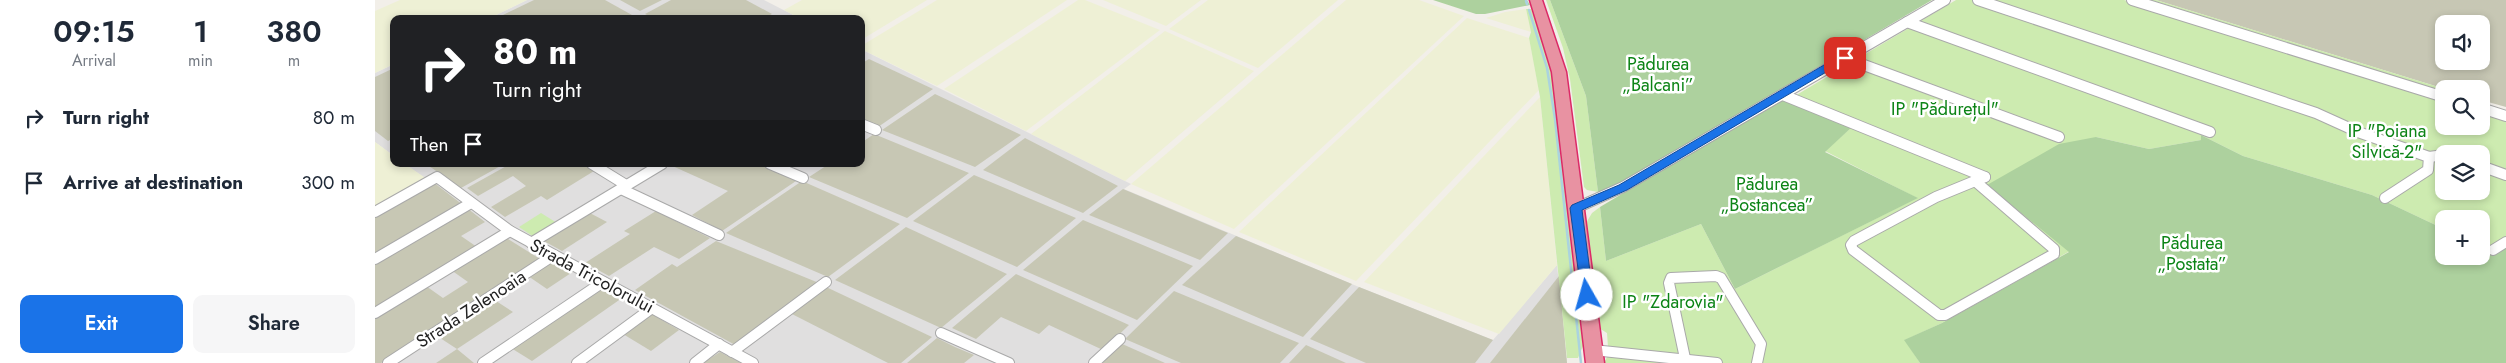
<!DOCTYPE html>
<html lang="en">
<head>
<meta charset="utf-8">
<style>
	:root { --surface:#fff; --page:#f6f6f7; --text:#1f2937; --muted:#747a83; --accent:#1a73e8 }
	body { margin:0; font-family:Jost,sans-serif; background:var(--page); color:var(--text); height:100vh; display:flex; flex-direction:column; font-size:19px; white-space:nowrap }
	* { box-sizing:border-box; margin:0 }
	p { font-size:16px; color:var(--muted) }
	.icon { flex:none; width:28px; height:28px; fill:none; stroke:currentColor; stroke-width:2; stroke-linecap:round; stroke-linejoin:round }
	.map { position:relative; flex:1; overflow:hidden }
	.drawer { display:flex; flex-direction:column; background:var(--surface); width:375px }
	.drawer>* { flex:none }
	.banner { position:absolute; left:15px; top:15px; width:475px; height:152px; border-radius:10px; box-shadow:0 2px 8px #0003; background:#202124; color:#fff; overflow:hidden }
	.tools { position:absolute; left:2060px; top:15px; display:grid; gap:10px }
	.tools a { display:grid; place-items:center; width:55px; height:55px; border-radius:10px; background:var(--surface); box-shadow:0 2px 8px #0003; font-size:25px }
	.pin { position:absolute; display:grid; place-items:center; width:42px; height:42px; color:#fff; margin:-21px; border-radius:10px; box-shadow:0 2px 8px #0006 }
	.me { position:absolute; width:55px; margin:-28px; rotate:353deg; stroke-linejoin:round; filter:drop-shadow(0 0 4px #0008) }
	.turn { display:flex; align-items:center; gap:18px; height:105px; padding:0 20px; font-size:22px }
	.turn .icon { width:65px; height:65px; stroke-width:2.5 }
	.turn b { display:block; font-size:35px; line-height:42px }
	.then { display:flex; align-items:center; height:48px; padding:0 20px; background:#0003; gap:10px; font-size:19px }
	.eta { display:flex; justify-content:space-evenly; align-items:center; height:85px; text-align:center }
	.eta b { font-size:30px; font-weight:600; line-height:35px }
	.primary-button { display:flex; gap:10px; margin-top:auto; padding:10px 20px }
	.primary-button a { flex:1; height:58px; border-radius:10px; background:var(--accent); color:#fff; font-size:20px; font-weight:600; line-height:58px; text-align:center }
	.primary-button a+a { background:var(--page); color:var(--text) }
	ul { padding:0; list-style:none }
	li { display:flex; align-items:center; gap:15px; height:65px; padding:0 20px }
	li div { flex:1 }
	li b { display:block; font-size:19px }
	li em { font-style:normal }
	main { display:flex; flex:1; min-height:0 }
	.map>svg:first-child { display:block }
	.residential { fill:#e0dfdf }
	.construction { fill:#c7c7b4; fill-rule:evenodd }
	.farmland { fill:#eef0d5 }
	.grass { fill:#cdebb0; fill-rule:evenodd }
	.forest { fill:#add19e }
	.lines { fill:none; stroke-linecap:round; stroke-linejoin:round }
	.stream { stroke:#aad3df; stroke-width:2.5 }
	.minor-casing { stroke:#a9a9a9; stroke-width:12 }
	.highway-casing { stroke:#dc2a67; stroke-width:3 }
	.minor { stroke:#fff; stroke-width:10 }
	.highway { fill:#e892a2; fill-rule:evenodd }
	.route { fill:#1a73e8; stroke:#114b97 }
	.labels { text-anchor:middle; stroke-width:5; stroke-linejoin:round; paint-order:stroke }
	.park-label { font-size:18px; fill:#0c8416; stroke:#fff }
	.street-label { font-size:18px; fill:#222; stroke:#fff }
</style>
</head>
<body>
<main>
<section class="drawer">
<div class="eta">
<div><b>09:15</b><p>Arrival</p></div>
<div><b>1</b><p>min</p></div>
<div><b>380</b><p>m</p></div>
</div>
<ul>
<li><svg class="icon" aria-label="right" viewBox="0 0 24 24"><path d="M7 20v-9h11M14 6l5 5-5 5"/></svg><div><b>Turn right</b></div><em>80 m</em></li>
<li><svg class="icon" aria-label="arrive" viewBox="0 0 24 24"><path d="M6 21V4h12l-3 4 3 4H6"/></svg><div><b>Arrive at destination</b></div><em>300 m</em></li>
</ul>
<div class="primary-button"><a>Exit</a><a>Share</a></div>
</section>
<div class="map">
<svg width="2131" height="363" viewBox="0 0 2131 363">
	<rect width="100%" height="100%" fill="#f2efe9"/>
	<!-- residential -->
	<g class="residential">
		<polygon points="152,0 389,0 426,19 113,19"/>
		<polygon points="486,49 756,184 749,189 984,287 1118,340 1182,265 1192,363 0,363 51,179 30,164 486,164"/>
		<polygon points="19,64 19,156 0,142 0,73"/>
	</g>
	<!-- construction -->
	<g class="construction">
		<polygon points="159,0 230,0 257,15 249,19 135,19 128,15"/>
		<polygon points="245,0 287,0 265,11"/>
		<polygon points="296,0 371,0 397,14 387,19 280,19 270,14"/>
		<path d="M1781 0H2131V107L2106 100V89H2070ZM2069 24H2106V61H2069Z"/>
		<polygon points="494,59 558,89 503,127 486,120 486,64"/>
		<polygon points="19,68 19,138 13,141 0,131 0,77"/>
		<polygon points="560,94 646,135 600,167 507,130"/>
		<polygon points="499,134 594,173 532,218 434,177 454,164 486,164 486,143"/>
		<polygon points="650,138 743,186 708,213 608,170"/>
		<polygon points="51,164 129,164 86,188"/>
		<polygon points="135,164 207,164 219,171 172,200 166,196 130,217 116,207 151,186 138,176 103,196 92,188"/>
		<polygon points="293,164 383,164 421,181 347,231 317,215 353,191"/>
		<polygon points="599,175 701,218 642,267 538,221"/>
		<polygon points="427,181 525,224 453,277 351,233"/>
		<polygon points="58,182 88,205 0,256 0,215"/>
		<polygon points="748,189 853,233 825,260 714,215"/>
		<polygon points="92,208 110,222 86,236 102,247 0,310 0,263"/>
		<polygon points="281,211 335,238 304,259 279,247 234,276 210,263 255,234 249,231"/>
		<polygon points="213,212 232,222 187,251 167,240"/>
		<polygon points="708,220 818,266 762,320 648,270"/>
		<polygon points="531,227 632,274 566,328 460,280"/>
		<polygon points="861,236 977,284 928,337 807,285"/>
		<polygon points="130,237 165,259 6,363 0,363 0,317 51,286 68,298 93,282 76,270"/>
		<polygon points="341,241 444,283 362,346 260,290 297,264 302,267"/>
		<polygon points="179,260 199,271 172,289 153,276"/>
		<polygon points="641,274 754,325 728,350 674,325 664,334 626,317 601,339 577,328"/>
		<polygon points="1184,276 1192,363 1115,363"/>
		<polygon points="226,286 247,298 157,361 136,348"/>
		<polygon points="449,286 557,337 526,363 513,363 415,313"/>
		<polygon points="984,287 1118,340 1100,363 991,363 935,339"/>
		<polygon points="799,291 924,343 905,363 806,363 750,339"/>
		<polygon points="118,299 138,312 82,349 99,363 61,363 82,349 62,336"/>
		<polygon points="275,313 304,330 276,351 248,334"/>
		<polygon points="562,338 580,347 599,355 589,363 532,363"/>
		<polygon points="745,343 790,363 724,363"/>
		<polygon points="931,345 971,363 914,363"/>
		<polygon points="345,352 366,363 328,363"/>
	</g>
	<!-- farmland -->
	<g class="farmland">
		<polygon points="25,0 152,0 113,19 19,19 19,64 0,73 0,11"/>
		<polygon points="427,0 552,0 486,40 486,19 426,19 409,10"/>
		<polygon points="562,0 692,0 562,86 486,49 486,46"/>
		<polygon points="703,0 710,0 785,30 651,131 569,89"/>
		<polygon points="728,0 826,0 791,26"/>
		<polygon points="833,0 963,0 883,68 794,29"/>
		<polygon points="971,0 1044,0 1089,16 859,229 756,184"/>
		<polygon points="1151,9 1156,32 1111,18 1130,12"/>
		<polygon points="1092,18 1154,38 1164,90 981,281 864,232"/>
		<polygon points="790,31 879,71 750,181 656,134"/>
		<polygon points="1165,97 1182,265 1124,334 989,282"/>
		<polygon points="0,142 19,156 19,164 30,164 52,179 0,208"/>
	</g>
	<!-- grass -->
	<g class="grass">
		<polygon points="1171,0 1175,0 1211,96 1223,192 1212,190 1209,187 1195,79 1188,48"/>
		<path d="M1581 0H1749L2069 100V126H2106V111L2131 119V246L2119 253 2106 247V219H2069V229L1997 195 1868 156 1826 135V140L1774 149 1721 137 1695 251 1567 323 1530 340 1545 363H1229L1232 357 1238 356 1233 347 1232 333 1224 328 1211 223 1217 213 1225 207 1231 261 1326 224 1360 289 1542 198 1450 151 1477 127 1413 100ZM2069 154H2106V191H2069Z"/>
		<polygon points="1765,0 1781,0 2070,89 2069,94"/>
		<polygon points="1151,9 1156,9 1167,38 1178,80 1208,346 1203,358 1192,358 1165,97 1154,38 1156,32"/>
		<polygon points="166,213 182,223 159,237 144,227"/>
	</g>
	<!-- forest -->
	<g class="forest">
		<polygon points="1058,0 1152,0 1155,5 1110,14 1101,14"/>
		<polygon points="1175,0 1557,0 1245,184 1223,192 1211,96"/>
		<polygon points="1408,98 1477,127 1450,152 1543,198 1360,289 1326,224 1231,261 1225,207"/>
		<polygon points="1826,135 1868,156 1997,195 2069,229 2069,256 2106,256 2106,247 2119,253 2131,246 2131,363 1545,363 1529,340 1567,323 1694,252 1612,185 1684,144 1721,137 1774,149 1826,140"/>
	</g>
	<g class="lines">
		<!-- stream -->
		<g class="stream">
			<polyline points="1151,1 1152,4"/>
			<polyline points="1154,10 1172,68 1180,119 1206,363"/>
		</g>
		<!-- minor casing -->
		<g class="minor-casing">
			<g id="minor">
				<polyline points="1603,0 1941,113 1983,132 2054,157 2069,155"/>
				<polyline points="1757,0 2069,97"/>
				<polyline points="1532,22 1835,132"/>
				<polyline points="1470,58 1684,137"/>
				<polyline points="1408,95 1610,177"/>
				<polyline points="2106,108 2131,116"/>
				<polyline points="486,124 501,130"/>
				<polyline points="217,164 251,185"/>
				<polyline points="395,164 428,178"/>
				<polyline points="2106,166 2131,175"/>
				<polygon points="1600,181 1679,249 1679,254 1570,315 1564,315 1478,250 1476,245 1479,241 1561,197"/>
				<polyline points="1600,181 1610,177"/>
				<polyline points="246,189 344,235"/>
				<polyline points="2010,198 2053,170 2054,157"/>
				<polyline points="1201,208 1248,187 1570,0"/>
				<polyline points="0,212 62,177 135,231 378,363"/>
				<polyline points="156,243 287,164"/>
				<polyline points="2118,250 2131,242"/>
				<polyline points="0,259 96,203"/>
				<polyline points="0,313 135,231"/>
				<polyline points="566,333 634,363"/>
				<polyline points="1218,350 1342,363"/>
				<polyline points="357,352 451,282"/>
				<polyline points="13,363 179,255"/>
				<polyline points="108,363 228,282"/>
				<polyline points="202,363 277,308"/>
				<polyline points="320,363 344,344"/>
				<polyline points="719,363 745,339"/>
				<polyline points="1311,363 1294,283 1296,278 1341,276 1346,278 1386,344 1382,363"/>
			</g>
		</g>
		<!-- highway casing -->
		<g class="highway-casing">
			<polygon id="highway" points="1155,0 1167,0 1191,72 1229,363 1211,363 1177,72"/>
		</g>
		<!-- minor -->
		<use href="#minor" class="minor"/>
		<!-- highway -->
		<use href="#highway" class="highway"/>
	</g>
	<!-- route -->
	<polygon class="route" points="1466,55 1470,55 1475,58 1252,190 1207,210 1218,295 1216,299 1207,299 1195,208 1197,205 1244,185"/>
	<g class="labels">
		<!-- park labels -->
		<g class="park-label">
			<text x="1283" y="70">Pădurea<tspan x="1283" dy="21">„Balcani”</tspan></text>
			<text x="1570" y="115">IP "Pădurețul"</text>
			<text x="2012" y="137">IP "Poiana<tspan x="2012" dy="21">Silvică-2"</tspan></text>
			<text x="1392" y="190">Pădurea<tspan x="1392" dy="21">„Bostancea”</tspan></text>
			<text x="1817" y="249">Pădurea<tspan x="1817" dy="21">„Postata”</tspan></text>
			<text x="1298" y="308">IP "Zdarovia"</text>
		</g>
		<!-- street labels -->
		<g class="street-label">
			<text transform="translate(217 276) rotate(28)" y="6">Strada Tricolorului</text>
			<text transform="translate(96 309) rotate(-33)" y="6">Strada Zelenoaia</text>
		</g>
	</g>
</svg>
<div class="tools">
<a><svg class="icon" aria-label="sound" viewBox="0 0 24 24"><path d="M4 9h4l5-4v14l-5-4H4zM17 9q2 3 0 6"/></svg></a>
<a><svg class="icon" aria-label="search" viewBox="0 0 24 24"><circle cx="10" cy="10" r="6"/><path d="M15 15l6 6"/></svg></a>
<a><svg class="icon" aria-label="layers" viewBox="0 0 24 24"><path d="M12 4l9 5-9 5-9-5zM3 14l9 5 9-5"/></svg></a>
<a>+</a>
</div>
<div class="pin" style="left:1470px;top:58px;background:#d93025"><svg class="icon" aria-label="arrive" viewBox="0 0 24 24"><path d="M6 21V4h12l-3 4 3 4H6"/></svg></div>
<svg class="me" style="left:1212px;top:295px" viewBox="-20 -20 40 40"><circle r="19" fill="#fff"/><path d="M0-13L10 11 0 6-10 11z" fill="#1a73e8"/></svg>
<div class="banner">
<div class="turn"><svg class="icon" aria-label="right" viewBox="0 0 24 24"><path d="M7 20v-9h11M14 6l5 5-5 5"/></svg><div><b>80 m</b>Turn right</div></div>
<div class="then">Then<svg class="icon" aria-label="arrive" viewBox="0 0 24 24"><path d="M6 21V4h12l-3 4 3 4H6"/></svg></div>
</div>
</div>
</main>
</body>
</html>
